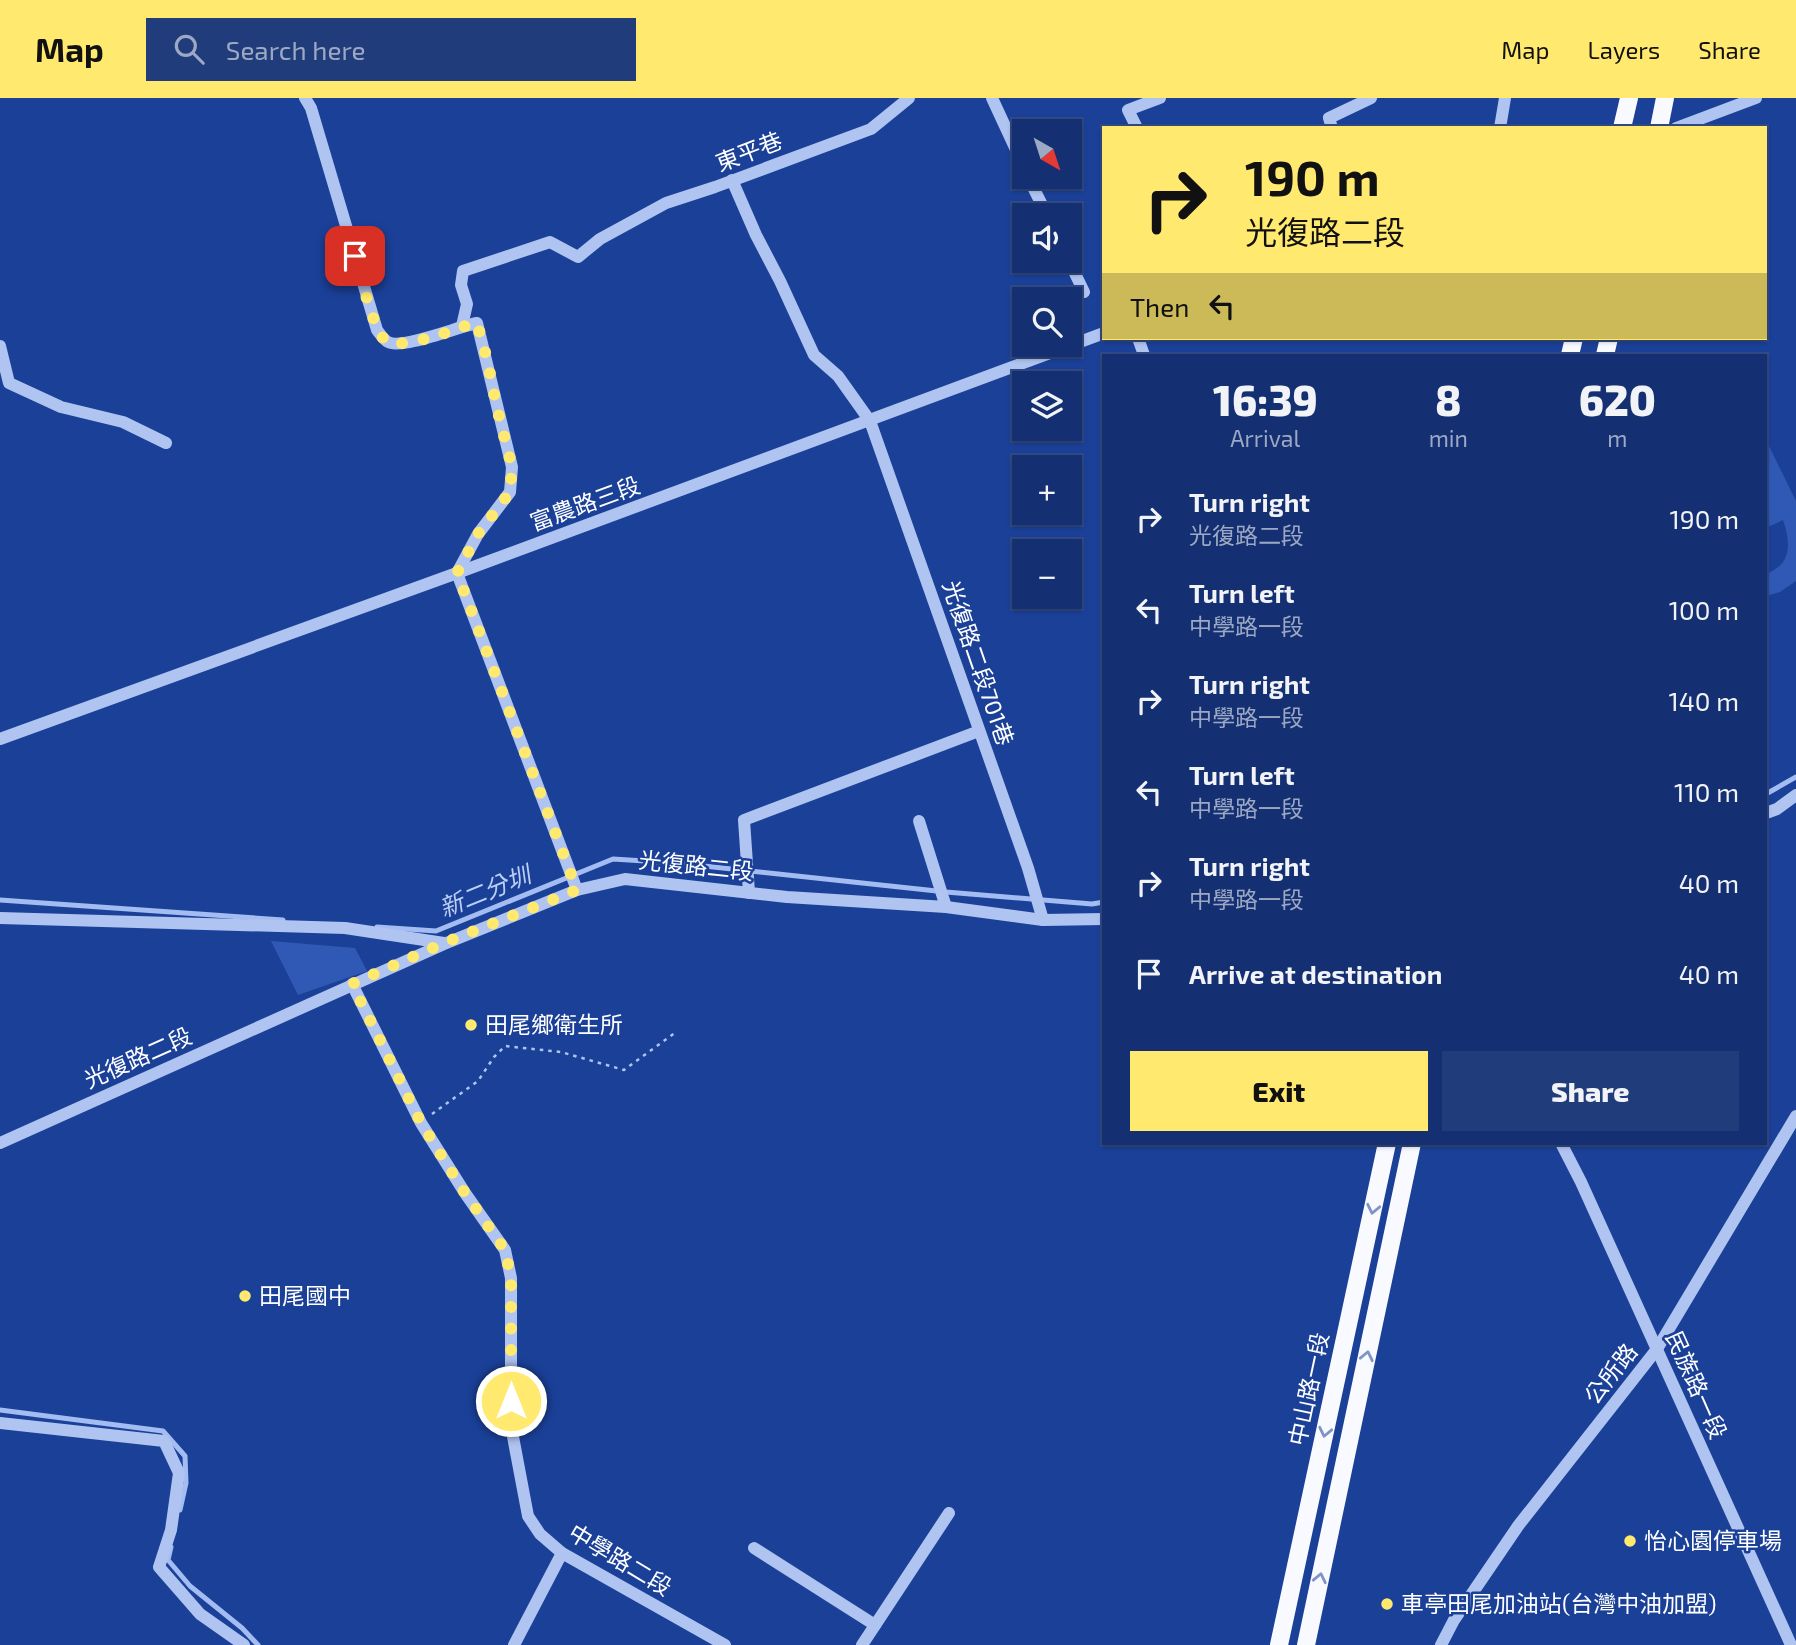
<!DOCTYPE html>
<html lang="en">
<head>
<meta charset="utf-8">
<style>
	:root { --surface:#143072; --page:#213c7a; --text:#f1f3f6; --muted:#9da9c4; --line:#334b84; --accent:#ffe96f }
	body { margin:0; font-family:"Exo 2","Noto Sans TC",sans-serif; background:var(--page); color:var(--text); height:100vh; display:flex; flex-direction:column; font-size:26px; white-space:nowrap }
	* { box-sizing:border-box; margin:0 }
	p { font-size:23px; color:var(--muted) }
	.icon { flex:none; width:38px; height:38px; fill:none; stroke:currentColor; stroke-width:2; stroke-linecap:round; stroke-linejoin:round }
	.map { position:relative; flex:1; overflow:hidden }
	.sheet { position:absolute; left:1102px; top:256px; width:665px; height:791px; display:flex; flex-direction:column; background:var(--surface); border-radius:0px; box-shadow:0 2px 5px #0004,0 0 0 2px var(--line) }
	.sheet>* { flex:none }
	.guide { position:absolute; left:1102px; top:28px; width:665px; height:214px; border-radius:0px; box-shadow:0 2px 5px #0004,0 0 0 2px var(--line); background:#ffe96f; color:#111; overflow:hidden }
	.needle { width:46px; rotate:141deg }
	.controls { position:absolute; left:1012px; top:21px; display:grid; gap:14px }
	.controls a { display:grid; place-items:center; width:70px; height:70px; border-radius:0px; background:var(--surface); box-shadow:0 2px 5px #0004,0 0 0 2px var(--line); font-size:35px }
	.pin { position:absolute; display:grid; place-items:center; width:60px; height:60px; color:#fff; margin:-30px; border-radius:14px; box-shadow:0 4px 10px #0006 }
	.me { position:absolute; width:77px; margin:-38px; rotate:0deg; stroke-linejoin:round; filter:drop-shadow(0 0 5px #0008) }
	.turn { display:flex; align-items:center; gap:24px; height:147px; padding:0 28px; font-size:32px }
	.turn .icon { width:91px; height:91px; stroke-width:2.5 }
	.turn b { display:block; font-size:49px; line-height:60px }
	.then { display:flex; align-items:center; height:66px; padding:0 28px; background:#0003; gap:14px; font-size:26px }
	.eta { display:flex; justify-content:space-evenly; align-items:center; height:119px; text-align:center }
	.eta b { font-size:42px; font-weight:800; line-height:49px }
	.action { display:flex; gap:14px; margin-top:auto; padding:14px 28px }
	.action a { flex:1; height:80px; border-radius:0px; background:var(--accent); color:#111; font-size:28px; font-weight:800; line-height:80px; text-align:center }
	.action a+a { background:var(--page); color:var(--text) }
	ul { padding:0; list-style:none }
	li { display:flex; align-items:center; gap:21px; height:91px; padding:0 28px }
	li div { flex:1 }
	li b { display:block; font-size:26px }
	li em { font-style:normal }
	header { display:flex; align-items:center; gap:42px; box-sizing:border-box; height:98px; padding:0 35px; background:var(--accent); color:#111 }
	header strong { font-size:33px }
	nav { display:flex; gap:38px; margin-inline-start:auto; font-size:24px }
	.search { width:490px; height:63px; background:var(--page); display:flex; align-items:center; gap:18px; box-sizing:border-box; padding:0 24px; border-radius:0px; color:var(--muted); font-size:26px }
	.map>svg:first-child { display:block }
	.green { fill:#2f59b5 }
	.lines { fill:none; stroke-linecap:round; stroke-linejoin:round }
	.stream { stroke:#a3bdf2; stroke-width:5 }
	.path { stroke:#afc4f0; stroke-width:2.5; stroke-dasharray:3.5 5; stroke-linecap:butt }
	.minor { stroke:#afc4f0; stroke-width:12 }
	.major { stroke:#f9faff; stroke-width:18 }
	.oneway { stroke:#7f94c6 }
	.route { stroke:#ffe96f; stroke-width:12; stroke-dasharray:0 21.6 }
	.poi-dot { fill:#ffe96f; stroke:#1b4098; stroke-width:2.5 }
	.labels { text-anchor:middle; stroke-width:5; stroke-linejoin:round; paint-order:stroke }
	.street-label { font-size:23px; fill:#fff; stroke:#1b4098 }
	.poi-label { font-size:23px; fill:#fff; stroke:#1b4098; text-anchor:start }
	.water-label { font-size:24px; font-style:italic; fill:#bccff7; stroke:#1b4098 }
</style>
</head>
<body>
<header>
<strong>Map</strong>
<div class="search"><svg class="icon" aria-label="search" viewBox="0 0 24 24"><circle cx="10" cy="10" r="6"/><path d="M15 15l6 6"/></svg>Search here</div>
<nav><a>Map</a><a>Layers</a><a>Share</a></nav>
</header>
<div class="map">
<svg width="1796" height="1547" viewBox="0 0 1796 1547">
	<rect width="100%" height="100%" fill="#1b4098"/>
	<!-- green -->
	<g class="green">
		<path d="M1766 342 1796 403V483L1780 494 1766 498V476C1792 466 1791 445 1783 422L1766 430Z"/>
		<polygon points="271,843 355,850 367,873 298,897"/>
	</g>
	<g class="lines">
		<!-- stream -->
		<g class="stream">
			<polyline points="1766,696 1796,679"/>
			<polyline points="0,802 283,822"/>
			<polyline points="377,829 436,833 613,761 676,765 946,794 1092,806 1104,804"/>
			<polyline points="0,1312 163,1333 185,1358 186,1385 180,1412"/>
			<polyline points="171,1449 168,1462 190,1488 242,1530 258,1547"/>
		</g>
		<!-- path -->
		<polyline class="path" points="432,1016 478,983 494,959 505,948 561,954 624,972 676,934"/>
		<!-- minor -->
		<g class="minor">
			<path d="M305 0 311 10 377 232C380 236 384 242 388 244 401 252 460 228 477 225L512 369 510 394 478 436 457 475 577 792"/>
			<polyline points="992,0 1024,69"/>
			<polyline points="1137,30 1128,12 1160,0"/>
			<polyline points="1332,30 1329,20 1371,0"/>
			<polyline points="1500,30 1505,0"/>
			<polyline points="1676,30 1756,0"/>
			<polyline points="1028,79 1047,117"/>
			<polyline points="732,82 756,137 780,183 814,257 838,278 870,323 1028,770 1043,822"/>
			<polyline points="1069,163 1084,194"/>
			<polyline points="462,228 467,206 461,187 463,173 550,144 578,159 600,141 666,105 715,89 871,31 909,0"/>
			<polyline points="1138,240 1144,257"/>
			<polyline points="0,248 9,285 61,309 123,324 166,345"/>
			<polyline points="0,641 457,475 1104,235"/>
			<polyline points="1766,715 1777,711 1796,697"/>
			<polyline points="919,723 946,809"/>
			<polyline points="749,795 744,722 979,633"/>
			<polyline points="0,820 345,830 444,845"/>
			<polyline points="352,886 421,1025 465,1095 505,1152 511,1180 511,1328 528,1418 540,1436 562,1455 725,1547"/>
			<polyline points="0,1045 444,846 577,792 625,781 787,799 946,809 1043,822 1104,821"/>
			<polyline points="1561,1045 1581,1084 1791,1547"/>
			<polyline points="0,1325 164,1343 179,1375 171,1432 159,1469 200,1516 244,1547"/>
			<polyline points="754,1450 875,1527"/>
			<polyline points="514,1547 562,1455"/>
			<polyline points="862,1547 949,1415"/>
			<polyline points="1441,1547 1454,1522 1518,1428 1657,1251 1796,1018"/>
		</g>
		<!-- major -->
		<g class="major">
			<polyline points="1622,30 1629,0"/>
			<polyline points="1659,30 1665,0"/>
			<polyline points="1570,257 1574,240"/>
			<polyline points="1605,257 1609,240"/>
			<polyline points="1279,1547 1387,1045"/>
			<polyline points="1306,1547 1412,1045"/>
		</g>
	</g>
	<!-- one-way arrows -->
	<defs><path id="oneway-chevron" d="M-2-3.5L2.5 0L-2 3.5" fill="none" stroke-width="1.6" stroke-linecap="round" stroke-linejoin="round" transform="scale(1.75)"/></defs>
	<g class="oneway">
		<use href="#oneway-chevron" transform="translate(1373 1111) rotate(102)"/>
		<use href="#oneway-chevron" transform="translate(1367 1258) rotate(-78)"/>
		<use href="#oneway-chevron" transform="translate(1325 1334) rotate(102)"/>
		<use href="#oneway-chevron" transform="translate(1320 1480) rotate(-78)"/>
	</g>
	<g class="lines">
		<!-- route -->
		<path class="route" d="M355 158C360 175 374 236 387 244 394 249 427 241 435 238 450 234 462 228 477 225L487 261 497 310 512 369 510 394 478 436 457 475 577 792 444 845 352 886 421 1025 465 1095 505 1152 511 1180V1303"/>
	</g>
	<!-- markers -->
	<g class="poi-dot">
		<circle cx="471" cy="927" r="7"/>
		<circle cx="245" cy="1198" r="7"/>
		<circle cx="1630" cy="1443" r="7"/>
		<circle cx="1387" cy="1506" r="7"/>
	</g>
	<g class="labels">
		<!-- street labels -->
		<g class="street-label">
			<text transform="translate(749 54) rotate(-21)" y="8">東平巷</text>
			<text transform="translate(585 406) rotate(-20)" y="8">富農路三段</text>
			<text transform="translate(978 565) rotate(71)" y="8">光復路二段701巷</text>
			<text transform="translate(696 768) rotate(6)" y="8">光復路二段</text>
			<text transform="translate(138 960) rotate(-24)" y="8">光復路二段</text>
			<text transform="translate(1611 1276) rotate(-52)" y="8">公所路</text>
			<text transform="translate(1696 1287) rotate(66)" y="8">民族路一段</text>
			<text transform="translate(1309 1291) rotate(-78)" y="8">中山路一段</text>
			<text transform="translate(620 1462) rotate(31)" y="8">中學路二段</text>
		</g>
		<!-- poi labels -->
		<g class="poi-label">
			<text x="485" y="935">田尾鄉衛生所</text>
			<text x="259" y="1206">田尾國中</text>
			<text x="1644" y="1451">怡心園停車場</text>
			<text x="1401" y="1514">車亭田尾加油站(台灣中油加盟)</text>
		</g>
		<!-- water labels -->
		<g class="water-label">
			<text transform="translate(485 794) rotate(-22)" y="8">新二分圳</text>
		</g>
	</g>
</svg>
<div class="controls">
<a><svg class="needle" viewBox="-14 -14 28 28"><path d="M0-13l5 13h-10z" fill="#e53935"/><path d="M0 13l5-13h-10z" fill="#9da9c4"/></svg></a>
<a><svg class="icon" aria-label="sound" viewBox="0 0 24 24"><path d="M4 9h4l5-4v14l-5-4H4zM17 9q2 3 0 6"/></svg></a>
<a><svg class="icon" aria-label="search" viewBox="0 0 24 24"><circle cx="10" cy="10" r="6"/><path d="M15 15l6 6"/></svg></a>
<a><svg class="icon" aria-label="layers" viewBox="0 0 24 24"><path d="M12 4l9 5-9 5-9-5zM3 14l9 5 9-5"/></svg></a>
<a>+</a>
<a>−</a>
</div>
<div class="pin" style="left:355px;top:158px;background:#d93025"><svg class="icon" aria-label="arrive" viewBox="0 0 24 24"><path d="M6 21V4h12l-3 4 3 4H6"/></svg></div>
<svg class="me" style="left:511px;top:1303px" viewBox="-20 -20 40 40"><circle r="17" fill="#ffe96f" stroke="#fff" stroke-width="3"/><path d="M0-11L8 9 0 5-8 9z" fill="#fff"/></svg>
<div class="guide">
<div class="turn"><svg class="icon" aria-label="right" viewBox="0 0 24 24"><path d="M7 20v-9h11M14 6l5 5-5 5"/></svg><div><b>190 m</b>光復路二段</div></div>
<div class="then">Then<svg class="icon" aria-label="left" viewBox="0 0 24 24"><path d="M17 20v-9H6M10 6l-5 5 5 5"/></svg></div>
</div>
<section class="sheet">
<div class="eta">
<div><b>16:39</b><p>Arrival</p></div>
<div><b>8</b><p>min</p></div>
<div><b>620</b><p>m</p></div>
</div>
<ul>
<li><svg class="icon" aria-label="right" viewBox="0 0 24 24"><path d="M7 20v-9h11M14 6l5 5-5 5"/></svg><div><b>Turn right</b><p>光復路二段</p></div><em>190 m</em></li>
<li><svg class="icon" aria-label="left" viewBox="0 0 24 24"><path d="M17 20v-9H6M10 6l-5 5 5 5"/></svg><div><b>Turn left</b><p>中學路一段</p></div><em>100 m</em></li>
<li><svg class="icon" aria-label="right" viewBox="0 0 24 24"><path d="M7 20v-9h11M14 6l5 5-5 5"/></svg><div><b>Turn right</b><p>中學路一段</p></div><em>140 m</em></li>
<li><svg class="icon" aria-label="left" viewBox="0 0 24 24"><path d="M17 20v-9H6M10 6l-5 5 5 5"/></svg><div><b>Turn left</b><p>中學路一段</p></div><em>110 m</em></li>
<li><svg class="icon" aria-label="right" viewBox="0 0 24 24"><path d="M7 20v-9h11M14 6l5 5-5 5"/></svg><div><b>Turn right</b><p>中學路一段</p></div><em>40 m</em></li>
<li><svg class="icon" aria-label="arrive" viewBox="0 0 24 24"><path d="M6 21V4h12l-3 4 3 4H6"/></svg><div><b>Arrive at destination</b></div><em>40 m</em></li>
</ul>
<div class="action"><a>Exit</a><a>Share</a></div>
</section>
</div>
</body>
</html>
